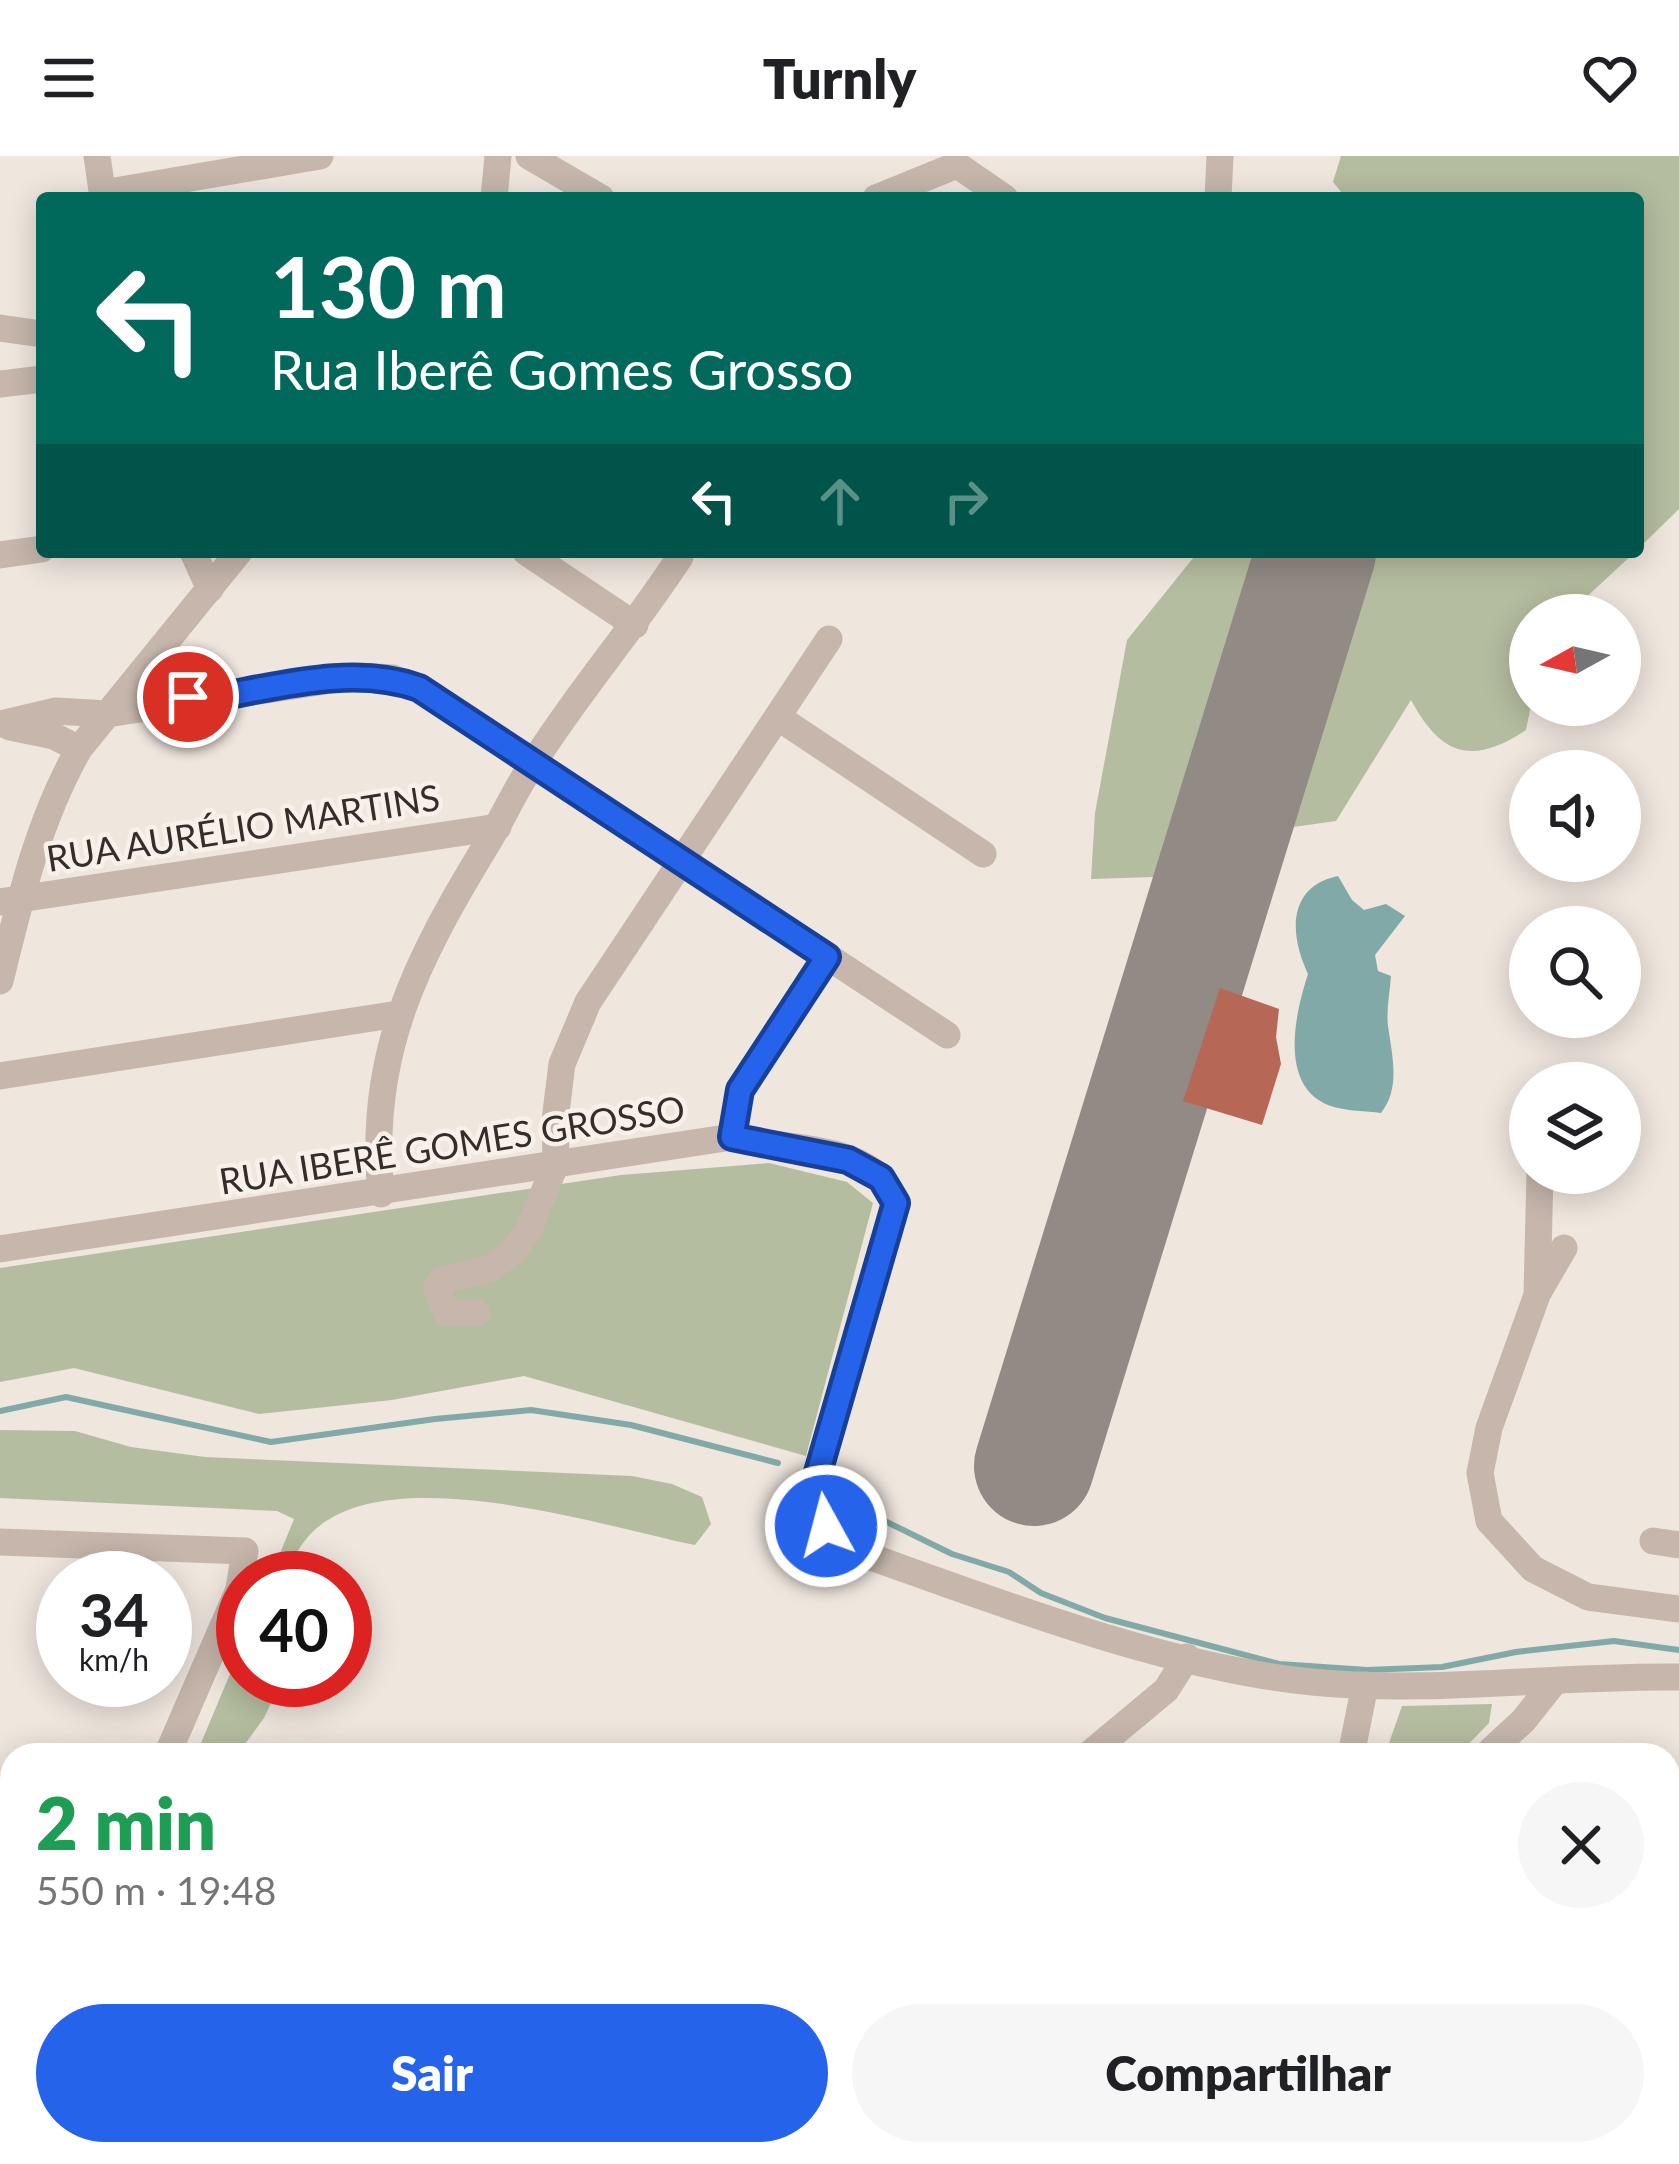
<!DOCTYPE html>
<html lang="pt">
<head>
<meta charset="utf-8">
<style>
	:root { --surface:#fff; --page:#f6f6f6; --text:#202124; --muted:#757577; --accent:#2563eb }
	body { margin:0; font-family:Lato,sans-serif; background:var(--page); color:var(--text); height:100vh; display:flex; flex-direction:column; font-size:45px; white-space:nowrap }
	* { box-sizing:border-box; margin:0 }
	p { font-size:39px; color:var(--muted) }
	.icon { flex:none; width:66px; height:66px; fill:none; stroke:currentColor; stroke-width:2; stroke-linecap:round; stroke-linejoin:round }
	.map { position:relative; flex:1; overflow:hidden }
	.panel { position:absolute; left:0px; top:1587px; width:1680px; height:423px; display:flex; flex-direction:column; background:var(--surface); border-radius:36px 36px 0 0; box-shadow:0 6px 30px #0003 }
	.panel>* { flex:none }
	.top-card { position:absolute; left:36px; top:36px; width:1608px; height:366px; border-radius:12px; box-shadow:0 6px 30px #0003; background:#00695c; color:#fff; overflow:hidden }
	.needle { width:78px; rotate:262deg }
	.buttons { position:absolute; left:1509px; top:438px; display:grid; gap:24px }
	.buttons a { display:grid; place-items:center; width:132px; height:132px; border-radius:50%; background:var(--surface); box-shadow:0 6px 30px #0003; font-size:60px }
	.speed { position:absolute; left:36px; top:1395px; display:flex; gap:24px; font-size:60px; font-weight:700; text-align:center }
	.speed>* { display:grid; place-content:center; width:156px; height:156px; border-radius:50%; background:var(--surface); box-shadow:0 6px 30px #0003; line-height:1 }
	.speed small { font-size:30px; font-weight:400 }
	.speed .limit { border:18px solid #d22; background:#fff; color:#111 }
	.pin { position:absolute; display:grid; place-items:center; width:102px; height:102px; color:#fff; margin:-51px; border:6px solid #fff; border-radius:50%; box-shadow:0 3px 12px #0007 }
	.me { position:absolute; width:132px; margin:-66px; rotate:353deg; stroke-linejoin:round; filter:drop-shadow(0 0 9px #0008) }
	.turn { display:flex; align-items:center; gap:42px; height:252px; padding:0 36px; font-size:54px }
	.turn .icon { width:156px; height:156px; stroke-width:2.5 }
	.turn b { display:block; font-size:84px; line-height:102px }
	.lanes { display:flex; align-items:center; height:114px; padding:0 36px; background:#0003; justify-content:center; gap:60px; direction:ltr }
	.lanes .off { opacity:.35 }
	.round { display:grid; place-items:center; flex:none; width:126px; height:126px; border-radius:63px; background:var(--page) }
	.overview { display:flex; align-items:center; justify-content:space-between; height:204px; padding:0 36px }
	h1 { font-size:72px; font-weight:800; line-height:90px; color:#1e9e55 }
	.primary-button { display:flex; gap:24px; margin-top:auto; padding:24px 36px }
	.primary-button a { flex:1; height:138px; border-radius:72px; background:var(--accent); color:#fff; font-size:48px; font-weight:800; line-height:138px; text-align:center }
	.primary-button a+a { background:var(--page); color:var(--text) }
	header { display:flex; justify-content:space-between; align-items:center; height:156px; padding:0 36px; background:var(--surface); font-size:54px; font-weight:800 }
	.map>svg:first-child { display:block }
	.green { fill:#b5bda0 }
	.water { fill:#81a9a8 }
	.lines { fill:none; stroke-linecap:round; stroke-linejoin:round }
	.stream { stroke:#81a9a8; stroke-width:6 }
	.runway { stroke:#928a84; stroke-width:120 }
	.building { fill:#b76755 }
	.minor { stroke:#c6b6ac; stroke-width:27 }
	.major { stroke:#75645d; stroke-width:30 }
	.route-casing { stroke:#184099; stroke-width:30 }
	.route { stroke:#2563eb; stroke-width:21 }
	.labels { text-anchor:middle; stroke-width:9; stroke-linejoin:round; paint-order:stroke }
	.street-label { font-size:36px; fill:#352d2a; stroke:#f8f1ea }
</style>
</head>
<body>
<header><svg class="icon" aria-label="menu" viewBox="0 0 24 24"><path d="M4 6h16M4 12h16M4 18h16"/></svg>Turnly<svg class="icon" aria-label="heart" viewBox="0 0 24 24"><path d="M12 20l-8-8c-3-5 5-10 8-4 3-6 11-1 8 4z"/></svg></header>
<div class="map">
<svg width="1679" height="2008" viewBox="0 0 1679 2008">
	<rect width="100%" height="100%" fill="#efe6de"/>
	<!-- green -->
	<g class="green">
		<polygon points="1341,0 1679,0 1679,353 1638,393 1638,42 1346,42 1333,26"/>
		<polygon points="1198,396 1308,396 1244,620 1233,646 1185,720 1091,723 1095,657 1127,484"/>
		<path d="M1344 396H1635L1567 459H1530L1531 549 1526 574C1471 611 1440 598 1411 544L1336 665 1279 673V644L1287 618 1348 456Z"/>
		<polygon points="769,1007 847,1026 873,1047 806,1300 524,1220 392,1244 259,1258 74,1212 0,1226 0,1112 621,1019"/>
		<path d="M0 1274 75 1275 131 1291 205 1301 632 1320 672 1328 702 1341 711 1368 695 1389C601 1371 319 1276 288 1422H270L294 1363 277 1355 0 1342Z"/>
		<polygon points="243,1487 243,1524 282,1524 264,1562 237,1599 196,1599"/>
		<polygon points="1492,1548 1489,1567 1458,1599 1378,1599 1389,1587 1402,1550"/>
		<polygon points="135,1998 314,1998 307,2008 138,2008"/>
	</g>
	<!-- water -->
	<path class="water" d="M1338 720 1352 744 1364 754 1386 748 1405 760 1375 799 1378 815 1391 820C1390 836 1386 854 1388 870 1392 899 1401 932 1381 957 1366 955 1348 955 1334 951 1277 934 1295 858 1308 818 1290 780 1286 731 1338 720Z"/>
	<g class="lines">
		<!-- stream -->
		<g class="stream">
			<polyline points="0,1255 66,1241 271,1286 435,1263 531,1254 631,1269 778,1307"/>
			<polyline points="832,1339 952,1398 1009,1416 1041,1437 1105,1462 1279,1508 1367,1514 1442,1511 1516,1496 1614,1485 1679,1494"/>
		</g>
		<!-- runway -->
		<polyline class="runway" points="1034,1310 1316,396"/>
	</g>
	<!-- building -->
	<polygon class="building" points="1220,832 1279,853 1276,881 1281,908 1262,969 1183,945"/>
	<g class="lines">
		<!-- minor -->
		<g class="minor">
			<polyline points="97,0 103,42"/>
			<polyline points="529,0 601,42"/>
			<polyline points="103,37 320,0"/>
			<polyline points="494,42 498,0"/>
			<polyline points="876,42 957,9 1005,42"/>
			<polyline points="1218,42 1220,0"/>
			<polyline points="0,172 42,178"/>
			<polyline points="0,228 42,223"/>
			<polyline points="193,396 210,433"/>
			<polyline points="526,396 635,469"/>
			<polyline points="0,399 42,393"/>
			<polyline points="779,562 983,698"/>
			<polyline points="0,568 56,555 107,558 358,520 393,522 419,532 947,879"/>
			<polyline points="10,571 54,580 79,593"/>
			<polyline points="0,746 498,671"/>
			<path d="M0 825C20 744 38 665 79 593L239 396"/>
			<polyline points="0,920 398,858"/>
			<polyline points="732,981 740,935 827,801"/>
			<polyline points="1540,1017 1537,1139 1489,1272 1480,1317 1489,1365 1533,1413 1588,1441 1679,1453"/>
			<path d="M381 1038C367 898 417 803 487 688 503 662 515 634 532 609 577 537 634 472 680 401"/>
			<path d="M0 1093 732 981C777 993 844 987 881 1022 887 1028 892 1040 896 1047L812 1337 826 1369 854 1395C993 1444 1166 1512 1312 1526 1434 1538 1557 1519 1679 1521"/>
			<polyline points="1539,1135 1564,1092"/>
			<polyline points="477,1157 446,1157 437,1132 442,1124 489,1113 512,1097 528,1075 556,1007 555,964 562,908 588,846 829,483"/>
			<polyline points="1653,1385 1679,1389"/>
			<polyline points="0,1386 245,1395 239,1433 167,1599"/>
			<polyline points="1088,1599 1166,1534 1187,1501"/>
			<polyline points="1351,1599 1365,1529"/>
			<polyline points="1486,1599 1523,1565 1554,1526"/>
			<polyline points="0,1865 12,1860"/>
			<polyline points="1002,1998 1014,2008"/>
			<polyline points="1268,1998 1281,2008"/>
			<polyline points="1540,1998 1540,2008"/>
			<polyline points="1623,1998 1633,2008"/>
			<polyline points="653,2008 666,1998"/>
		</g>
		<!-- major -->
		<g class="major">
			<polyline points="1668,1691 1679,1680"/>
			<polyline points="1347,2008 1357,1998"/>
		</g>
	</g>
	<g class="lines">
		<!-- route casing -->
		<g class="route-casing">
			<path id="route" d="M188 541 200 544C270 533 350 507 419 532L827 801 740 934 732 981 848 1004 881 1022 896 1047 812 1337 826 1370"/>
		</g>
		<!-- route -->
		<use href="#route" class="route"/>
	</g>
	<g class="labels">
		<!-- street labels -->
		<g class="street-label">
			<text transform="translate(243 672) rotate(-9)" y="13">RUA AURÉLIO MARTINS</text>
			<text transform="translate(452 989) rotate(-9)" y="13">RUA IBERÊ GOMES GROSSO</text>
		</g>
	</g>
</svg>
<div class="buttons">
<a><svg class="needle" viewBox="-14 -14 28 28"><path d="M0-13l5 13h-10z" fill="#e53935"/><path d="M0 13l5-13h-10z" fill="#757577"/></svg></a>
<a><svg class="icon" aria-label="sound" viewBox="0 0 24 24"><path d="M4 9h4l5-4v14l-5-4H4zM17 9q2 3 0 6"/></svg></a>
<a><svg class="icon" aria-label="search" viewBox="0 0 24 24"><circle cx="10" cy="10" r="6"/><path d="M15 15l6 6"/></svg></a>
<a><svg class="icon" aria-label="layers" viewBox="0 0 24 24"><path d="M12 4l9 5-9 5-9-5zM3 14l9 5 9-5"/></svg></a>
</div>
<div class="speed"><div>34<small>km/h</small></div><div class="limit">40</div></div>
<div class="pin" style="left:188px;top:541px;background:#d93025"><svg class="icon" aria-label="arrive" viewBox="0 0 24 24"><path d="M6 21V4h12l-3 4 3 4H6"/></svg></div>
<svg class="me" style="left:826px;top:1370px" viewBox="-20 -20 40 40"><circle r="17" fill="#2563eb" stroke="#fff" stroke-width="3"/><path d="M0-11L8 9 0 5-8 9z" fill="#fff"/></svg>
<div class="top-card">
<div class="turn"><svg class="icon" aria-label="left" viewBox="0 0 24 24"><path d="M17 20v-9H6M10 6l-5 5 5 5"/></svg><div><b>130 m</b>Rua Iberê Gomes Grosso</div></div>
<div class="lanes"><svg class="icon" aria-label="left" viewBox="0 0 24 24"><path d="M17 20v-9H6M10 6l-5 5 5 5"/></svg><svg class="icon off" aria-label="ahead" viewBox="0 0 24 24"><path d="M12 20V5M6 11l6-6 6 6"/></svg><svg class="icon off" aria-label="right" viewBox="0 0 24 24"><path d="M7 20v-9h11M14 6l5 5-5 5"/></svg></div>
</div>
<section class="panel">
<div class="overview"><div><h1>2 min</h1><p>550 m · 19:48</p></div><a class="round"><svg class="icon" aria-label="close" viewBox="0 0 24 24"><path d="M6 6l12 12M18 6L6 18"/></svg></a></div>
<div class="primary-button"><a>Sair</a><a>Compartilhar</a></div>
</section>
</div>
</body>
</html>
